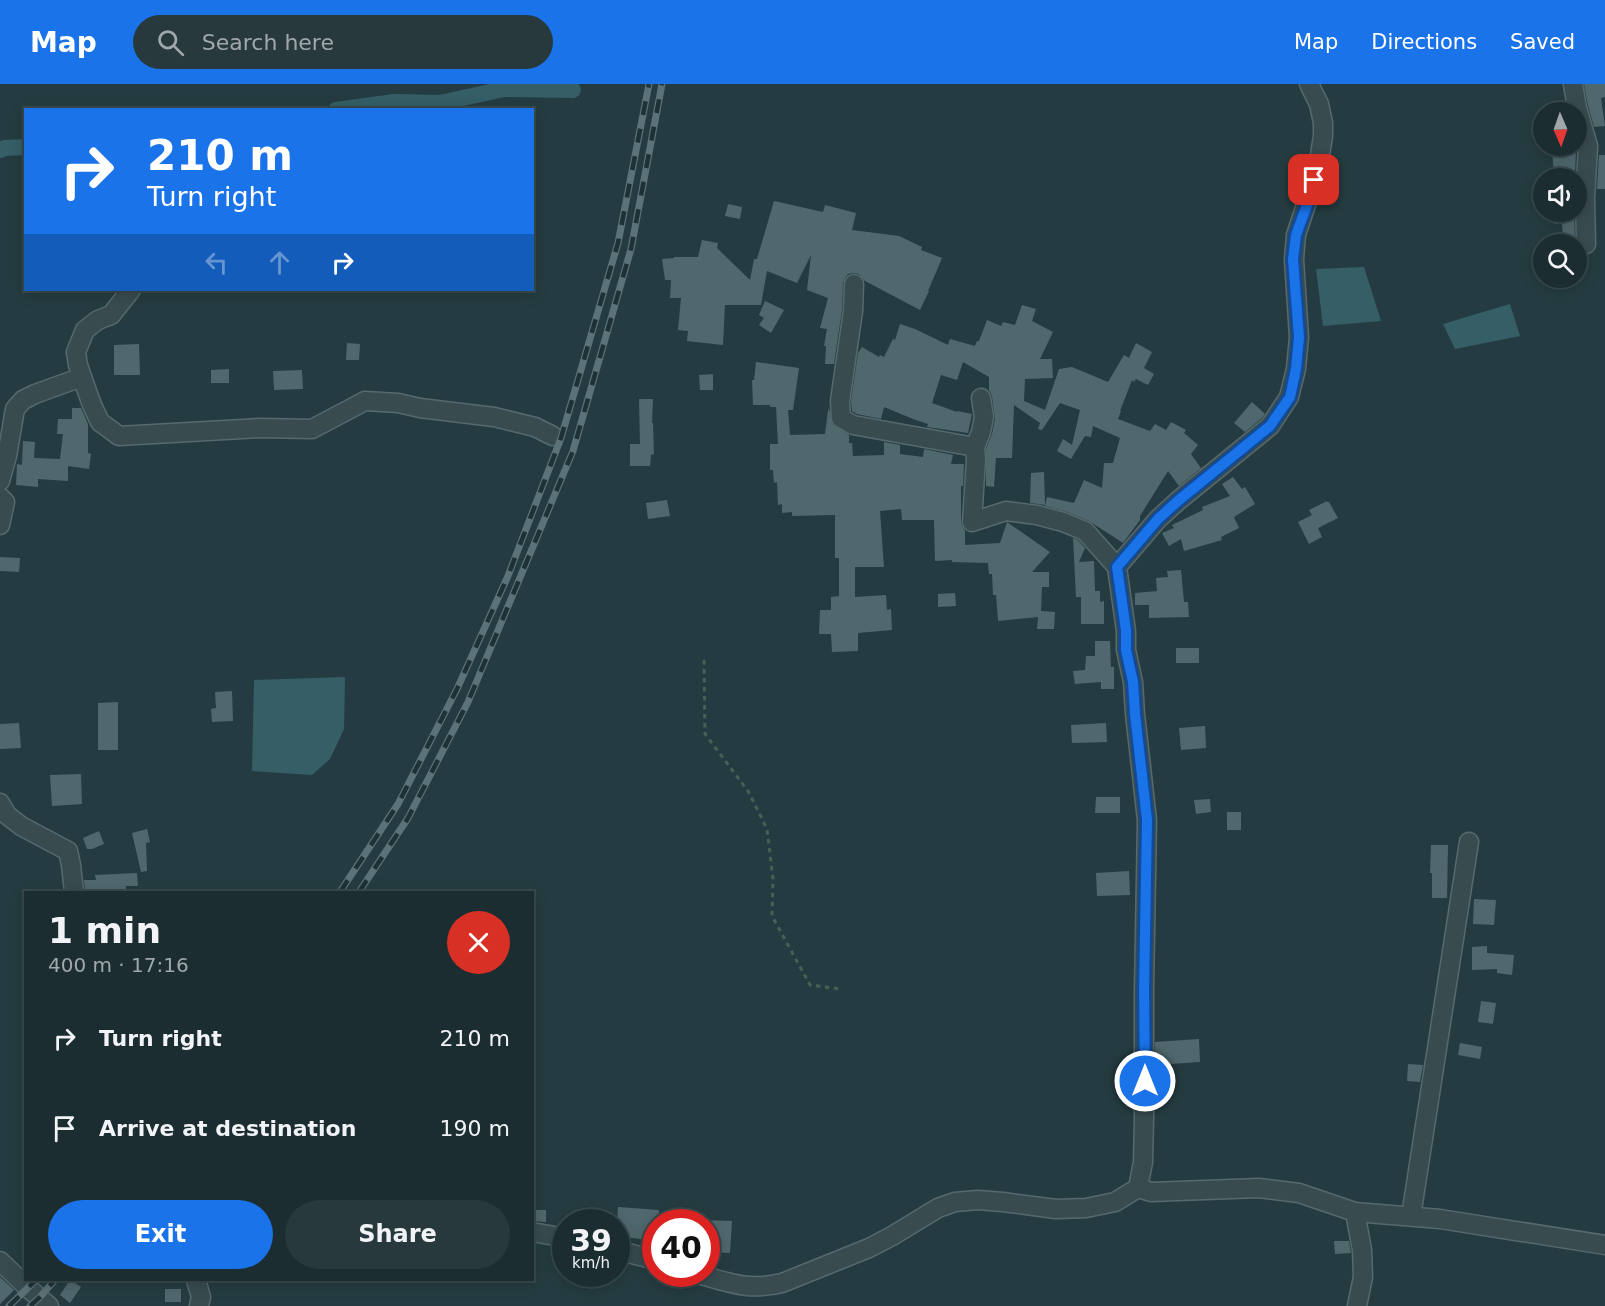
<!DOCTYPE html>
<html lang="en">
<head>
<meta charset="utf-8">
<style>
	:root { --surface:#1b2d31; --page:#28393d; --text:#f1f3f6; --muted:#a0a8ab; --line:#39494d; --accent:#1a73e8 }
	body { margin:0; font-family:"DejaVu Sans",sans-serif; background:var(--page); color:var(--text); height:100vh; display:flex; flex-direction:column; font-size:22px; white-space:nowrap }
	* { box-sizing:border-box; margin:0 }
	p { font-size:20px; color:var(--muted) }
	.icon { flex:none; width:33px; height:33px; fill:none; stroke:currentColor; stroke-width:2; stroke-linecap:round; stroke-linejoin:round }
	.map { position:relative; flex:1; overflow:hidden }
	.sheet { position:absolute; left:24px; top:807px; width:510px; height:390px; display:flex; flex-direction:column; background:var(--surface); border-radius:0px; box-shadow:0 3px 15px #0003,0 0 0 2px var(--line) }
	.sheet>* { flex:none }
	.banner { position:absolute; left:24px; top:24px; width:510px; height:183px; border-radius:0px; box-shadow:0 3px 15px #0003,0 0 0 2px var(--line); background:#1a73e8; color:#fff; overflow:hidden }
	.needle { width:39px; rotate:178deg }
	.controls { position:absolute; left:1533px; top:18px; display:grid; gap:12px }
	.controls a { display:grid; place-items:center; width:54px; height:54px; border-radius:50%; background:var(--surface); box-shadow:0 3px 15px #0003,0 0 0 2px var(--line); font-size:30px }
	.speed { position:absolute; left:552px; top:1125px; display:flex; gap:12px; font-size:30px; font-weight:700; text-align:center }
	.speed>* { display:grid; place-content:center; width:78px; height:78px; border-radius:50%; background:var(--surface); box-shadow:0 3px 15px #0003,0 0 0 2px var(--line); line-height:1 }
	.speed small { font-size:15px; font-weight:400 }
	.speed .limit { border:9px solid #d22; background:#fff; color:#111 }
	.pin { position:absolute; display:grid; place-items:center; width:51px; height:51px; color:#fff; margin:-26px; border-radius:12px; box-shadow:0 3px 9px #0006 }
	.me { position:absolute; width:66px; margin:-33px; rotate:0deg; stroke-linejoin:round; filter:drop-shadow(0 0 4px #0008) }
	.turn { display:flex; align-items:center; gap:21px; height:126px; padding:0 24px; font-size:27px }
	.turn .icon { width:78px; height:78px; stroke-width:2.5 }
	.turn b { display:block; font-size:42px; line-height:51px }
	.lanes { display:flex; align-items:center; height:57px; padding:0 24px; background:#0003; justify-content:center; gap:30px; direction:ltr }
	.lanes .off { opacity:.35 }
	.round { display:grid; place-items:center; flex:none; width:63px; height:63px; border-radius:32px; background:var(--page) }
	.headline { display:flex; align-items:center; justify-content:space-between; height:102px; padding:0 24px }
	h1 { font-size:36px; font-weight:700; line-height:45px }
	.action { display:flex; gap:12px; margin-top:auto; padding:12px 24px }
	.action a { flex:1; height:69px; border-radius:36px; background:var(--accent); color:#fff; font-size:24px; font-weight:700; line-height:69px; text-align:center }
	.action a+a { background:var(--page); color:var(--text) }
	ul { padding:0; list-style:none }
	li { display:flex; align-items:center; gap:18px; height:90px; padding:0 24px }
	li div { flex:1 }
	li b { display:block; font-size:22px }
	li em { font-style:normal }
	header { display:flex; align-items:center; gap:36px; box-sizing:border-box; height:84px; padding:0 30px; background:var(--accent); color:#fff }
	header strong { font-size:28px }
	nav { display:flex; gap:33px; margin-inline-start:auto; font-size:21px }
	.search { width:420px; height:54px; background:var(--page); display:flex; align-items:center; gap:15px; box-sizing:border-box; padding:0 21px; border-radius:33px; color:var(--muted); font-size:22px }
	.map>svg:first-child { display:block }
	.water { fill:#355e66 }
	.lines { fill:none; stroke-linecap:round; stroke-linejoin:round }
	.canal { stroke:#355e66; stroke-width:16 }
	.building { fill:#4f686e }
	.minor-casing { stroke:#56696e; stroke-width:21 }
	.path { stroke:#466058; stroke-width:3; stroke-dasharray:4.5 4.5; stroke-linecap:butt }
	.minor { stroke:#384c50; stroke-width:18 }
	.rail-casing { stroke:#5a7278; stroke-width:7 }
	.rail { stroke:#1d3136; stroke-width:4.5; stroke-dasharray:14; stroke-linecap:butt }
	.route-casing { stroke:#114b97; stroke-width:15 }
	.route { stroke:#1a73e8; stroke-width:10 }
</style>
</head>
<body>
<header>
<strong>Map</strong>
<div class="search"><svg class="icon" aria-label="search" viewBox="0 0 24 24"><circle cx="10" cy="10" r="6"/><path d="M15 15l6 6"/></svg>Search here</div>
<nav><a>Map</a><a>Directions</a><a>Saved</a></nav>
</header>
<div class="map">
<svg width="1605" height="1222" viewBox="0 0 1605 1222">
	<rect width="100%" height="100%" fill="#243c41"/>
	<!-- water -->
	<g class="water">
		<polygon points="1364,183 1381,237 1323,242 1316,185"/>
		<polygon points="1510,220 1520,252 1455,265 1443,240"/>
		<polygon points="345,593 344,645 330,675 312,691 252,687 254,596"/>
	</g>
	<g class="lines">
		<!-- canal -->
		<g class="canal">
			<polyline points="336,26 394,18 440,19 504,5 573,6"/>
			<polyline points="0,66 5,64 26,63"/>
		</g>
	</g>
	<!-- building -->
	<g class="building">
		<polygon points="1584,0 1605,0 1605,13 1601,14 1605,42 1594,43 1588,22"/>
		<polygon points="1552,62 1576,62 1575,94 1554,94"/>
		<polygon points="1599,71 1605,71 1605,105 1597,105"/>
		<polygon points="774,117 823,128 825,121 856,129 852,146 899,152 922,163 921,166 942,174 928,207 929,207 920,226 865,197 859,190 854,189 848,190 845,194 843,199 842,226 834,280 825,280 826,262 824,262 827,245 820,244 828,214 807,206 811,171 797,199 767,187 761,221 725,221 723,261 687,257 688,247 678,246 681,214 670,214 671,196 665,196 662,175 674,174 674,173 698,173 702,156 718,159 717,164 750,196 754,175 757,175"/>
		<polygon points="728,120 742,123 740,135 725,132"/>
		<polygon points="1553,128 1574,128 1575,160 1564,160 1562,140 1554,140"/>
		<polygon points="765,217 784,226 771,249 759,241 764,234 759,231"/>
		<polygon points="1022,221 1036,225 1032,237 1053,248 1040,275 1052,275 1053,294 1025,295 1024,317 1045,326 1059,285 1072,283 1108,298 1124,271 1129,274 1136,259 1152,268 1144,284 1154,290 1148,301 1136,295 1134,298 1132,296 1120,327 1121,327 1118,335 1150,347 1155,340 1166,346 1171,338 1186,346 1184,349 1198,361 1191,370 1201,384 1179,402 1168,387 1140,432 1140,436 1123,459 1089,437 1067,428 1045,422 1047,413 1074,419 1084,396 1102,404 1104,379 1113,379 1120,354 1093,342 1091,353 1085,352 1071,375 1057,367 1063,355 1072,361 1080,326 1060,319 1042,346 1038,345 1040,339 1014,321 1012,374 996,374 994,403 986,402 986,365 992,350 995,335 992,312 989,306 989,293 963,278 957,296 941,291 932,319 957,328 957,327 972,330 968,349 927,343 928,340 913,335 884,323 881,335 857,330 852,327 851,317 858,269 862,263 879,273 880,271 884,273 893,255 895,256 900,240 915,245 948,261 950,255 975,262 977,257 979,257 987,236 1001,242 1003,238 1015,241"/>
		<polygon points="347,259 360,260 359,276 346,276"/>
		<polygon points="139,260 140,291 114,291 114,261"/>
		<polygon points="756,278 799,284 793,326 788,326 790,351 825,350 828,327 829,324 832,340 849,351 849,359 852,359 853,372 884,371 884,358 900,361 900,370 923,373 924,365 953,371 951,380 964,380 963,402 961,402 961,437 962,442 965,447 965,461 1000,459 1007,438 1050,468 1032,488 1049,488 1049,503 1042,503 1041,527 1055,528 1054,545 1037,545 1038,533 998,537 996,511 993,511 992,490 989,490 988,479 952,478 952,476 935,477 934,436 902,436 901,425 880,427 884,483 855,483 855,513 886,511 887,526 891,525 892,546 858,549 858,567 832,568 831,550 819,550 820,526 831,526 831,513 839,512 839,474 835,474 835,431 792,432 792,428 782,429 782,420 778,421 777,398 774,399 773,386 770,386 770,360 778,360 776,323 770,323 770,321 753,321 752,296 754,296"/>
		<polygon points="229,285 229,299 211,299 211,286"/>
		<polygon points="302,286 303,305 274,306 273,287"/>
		<polygon points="713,290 713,306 700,306 699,291"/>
		<polygon points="639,315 653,315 652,339 653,339 654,370 651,371 650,382 630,382 630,360 640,360"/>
		<polygon points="1252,318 1265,330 1262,334 1245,348 1234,339"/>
		<polygon points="72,324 81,324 88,340 88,369 91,370 89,385 68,382 68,397 38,395 38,403 16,401 17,380 22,381 23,357 35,358 34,374 60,375 63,350 57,350 58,335 72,335"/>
		<polygon points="1044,388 1045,421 1030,419 1031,389"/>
		<polygon points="1233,393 1242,405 1245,403 1255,420 1234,433 1239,444 1221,453 1222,456 1184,467 1181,455 1169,462 1162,449 1174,444 1172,441 1203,426 1202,423 1230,412 1222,400"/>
		<polygon points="667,416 670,432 648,435 646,419"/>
		<polygon points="1327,417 1327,418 1329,418 1338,434 1318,444 1322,453 1309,460 1298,438 1312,431 1309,426"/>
		<polygon points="1073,454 1078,456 1085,464 1079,478 1094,477 1095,507 1100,507 1100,518 1104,517 1104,540 1081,540 1081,513 1076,513"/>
		<polygon points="0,473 20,474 19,488 0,487"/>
		<polygon points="1181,486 1184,518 1188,518 1189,533 1149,534 1149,521 1135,521 1135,509 1157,507 1156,494 1168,493 1167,487"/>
		<polygon points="955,509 956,522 938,523 938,510"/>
		<polygon points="1095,557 1110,557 1111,583 1114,583 1114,605 1101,605 1101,598 1075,600 1073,587 1085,586 1086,572 1095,572"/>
		<rect x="1176" y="564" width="23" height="15"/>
		<polygon points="232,607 233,637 212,638 211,625 216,624 215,608"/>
		<polygon points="118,618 118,666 98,666 98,619"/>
		<polygon points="19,639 21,664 0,665 0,640"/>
		<polygon points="1106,639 1107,658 1072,659 1071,641"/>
		<polygon points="1205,642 1206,664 1181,666 1179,644"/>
		<polygon points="81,690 82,720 52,722 50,691"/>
		<polygon points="1096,713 1120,713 1120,729 1095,729"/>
		<polygon points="1210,715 1211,728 1196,730 1194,716"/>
		<rect x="1227" y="728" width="14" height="18"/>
		<polygon points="147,745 150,758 146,759 147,787 141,788 132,749"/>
		<polygon points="99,747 104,760 92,765 87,765 83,754"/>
		<polygon points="1431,761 1448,761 1447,814 1432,814 1432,789 1430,789"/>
		<polygon points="1129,787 1130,811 1097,812 1096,789"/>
		<polygon points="137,789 138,802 126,802 126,808 85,808 84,796 96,796 95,791"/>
		<polygon points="1474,815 1496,816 1494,841 1473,840"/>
		<polygon points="1487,862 1487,869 1514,871 1512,891 1497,889 1497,885 1472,886 1472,863"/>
		<polygon points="1481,917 1496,919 1493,940 1478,938"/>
		<polygon points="1199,955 1200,978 1155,981 1155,958"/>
		<polygon points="1460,959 1482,963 1480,975 1458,971"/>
		<polygon points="1408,980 1423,981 1420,998 1407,997"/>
		<polygon points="618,1123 659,1126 659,1138 656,1138 656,1157 616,1152"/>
		<polygon points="578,1125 592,1126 591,1138 577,1138"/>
		<polygon points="532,1126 546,1126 546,1138 532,1137"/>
		<polygon points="706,1136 732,1137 730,1169 706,1168"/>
		<polygon points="1334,1157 1349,1157 1351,1169 1335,1170"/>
		<polygon points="0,1193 14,1206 0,1220"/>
		<polygon points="70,1196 81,1203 70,1219 60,1211"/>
		<rect x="165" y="1205" width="16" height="13"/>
	</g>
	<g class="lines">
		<!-- minor casing -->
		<g class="minor-casing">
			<g id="minor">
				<polyline points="1573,0 1577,24 1588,62 1585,115 1586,160"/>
				<polyline points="854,200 853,227 840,317 841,334 853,341 975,363"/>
				<polyline points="131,206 111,231 98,236 85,246 76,268 78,281 82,293 92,321 100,338 119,352 259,344 312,345 365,317 398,319 420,324 494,333 535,343 553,352"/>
				<polyline points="0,397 7,372 15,325 23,316 35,310 82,293"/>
				<polyline points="0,413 5,418 0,441"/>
				<polyline points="1117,483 1158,435 1179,416 1270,342 1289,313 1296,285 1299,253 1294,175 1296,151 1318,84 1323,52 1323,39 1319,20 1309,0"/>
				<polyline points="0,719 7,731 21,742 68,767 71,781 74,808"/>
				<polyline points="1138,1104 1151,1108 1259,1104 1299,1109 1355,1128 1440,1135 1605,1161"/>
				<polyline points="1355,1128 1362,1166 1363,1193 1357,1222"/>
				<polyline points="1411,1132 1469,758"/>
				<polyline points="532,1148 566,1154"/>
				<polyline points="616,1166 656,1176"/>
				<polyline points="0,1177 28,1204 49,1222"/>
				<path d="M698 1190C729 1199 749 1207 782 1199L869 1164 892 1152 938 1124 955 1118 978 1116 1003 1118 1056 1125 1086 1124 1115 1118 1138 1104 1143 1078 1144 1035V906L1147 736 1135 630 1133 598 1126 566V547L1117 483 1085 447 1063 438 1037 431 1006 427 972 438 976 375 975 363 981 348 984 333 981 314"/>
				<polyline points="196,1196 201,1213 199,1222"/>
			</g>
		</g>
		<!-- path -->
		<polyline class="path" points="704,576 705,650 748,707 767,745 773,795 772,832 810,901 841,905"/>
		<!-- minor -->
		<use href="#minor" class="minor"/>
		<!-- rail casing -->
		<g class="rail-casing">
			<g id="rail">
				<polyline points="340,808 398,720 457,605 508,492 561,354 618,159 649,0"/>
				<polyline points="359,808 408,734 468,618 573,367 631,165 662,0"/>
				<polyline points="9,1222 36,1196"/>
				<polyline points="30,1222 39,1214 55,1196"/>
			</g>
		</g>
		<!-- rail -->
		<use href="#rail" class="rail"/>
	</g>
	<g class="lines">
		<!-- route casing -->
		<g class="route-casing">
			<polyline id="route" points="1145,997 1144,906 1147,736 1135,630 1133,598 1126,566 1126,546 1117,483 1158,435 1179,416 1270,342 1290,313 1296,285 1299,253 1293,175 1296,151 1311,110 1314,96"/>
		</g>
		<!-- route -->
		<use href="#route" class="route"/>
	</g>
</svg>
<div class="controls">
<a><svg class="needle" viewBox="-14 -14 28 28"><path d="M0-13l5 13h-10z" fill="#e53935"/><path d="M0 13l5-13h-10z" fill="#a0a8ab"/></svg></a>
<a><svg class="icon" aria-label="sound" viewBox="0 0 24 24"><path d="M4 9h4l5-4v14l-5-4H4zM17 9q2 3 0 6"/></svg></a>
<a><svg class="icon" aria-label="search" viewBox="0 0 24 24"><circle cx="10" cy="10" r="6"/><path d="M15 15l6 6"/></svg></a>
</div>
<div class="speed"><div>39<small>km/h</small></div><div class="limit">40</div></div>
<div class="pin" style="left:1314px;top:96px;background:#d93025"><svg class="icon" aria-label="arrive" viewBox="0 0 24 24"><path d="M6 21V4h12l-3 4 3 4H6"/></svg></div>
<svg class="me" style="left:1145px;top:997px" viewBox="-20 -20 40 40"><circle r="17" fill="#1a73e8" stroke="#fff" stroke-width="3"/><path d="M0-11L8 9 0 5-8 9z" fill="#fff"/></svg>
<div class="banner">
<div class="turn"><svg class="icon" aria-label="right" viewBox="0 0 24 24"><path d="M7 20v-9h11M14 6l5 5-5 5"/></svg><div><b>210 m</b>Turn right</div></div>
<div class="lanes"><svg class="icon off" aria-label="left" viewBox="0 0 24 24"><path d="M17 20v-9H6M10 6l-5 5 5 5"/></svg><svg class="icon off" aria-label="ahead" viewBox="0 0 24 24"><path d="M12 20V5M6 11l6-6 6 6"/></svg><svg class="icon" aria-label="right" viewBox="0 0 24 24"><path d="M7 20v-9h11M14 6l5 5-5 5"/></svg></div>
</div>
<section class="sheet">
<div class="headline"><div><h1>1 min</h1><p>400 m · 17:16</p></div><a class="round" style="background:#d93025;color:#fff"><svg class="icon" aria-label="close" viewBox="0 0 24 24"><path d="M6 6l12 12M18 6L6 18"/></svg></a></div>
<ul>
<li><svg class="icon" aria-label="right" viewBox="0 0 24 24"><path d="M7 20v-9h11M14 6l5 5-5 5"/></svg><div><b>Turn right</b></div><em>210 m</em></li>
<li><svg class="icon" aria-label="arrive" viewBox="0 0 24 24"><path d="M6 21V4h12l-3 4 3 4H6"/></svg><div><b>Arrive at destination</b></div><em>190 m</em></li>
</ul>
<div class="action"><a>Exit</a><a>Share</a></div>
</section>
</div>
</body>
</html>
